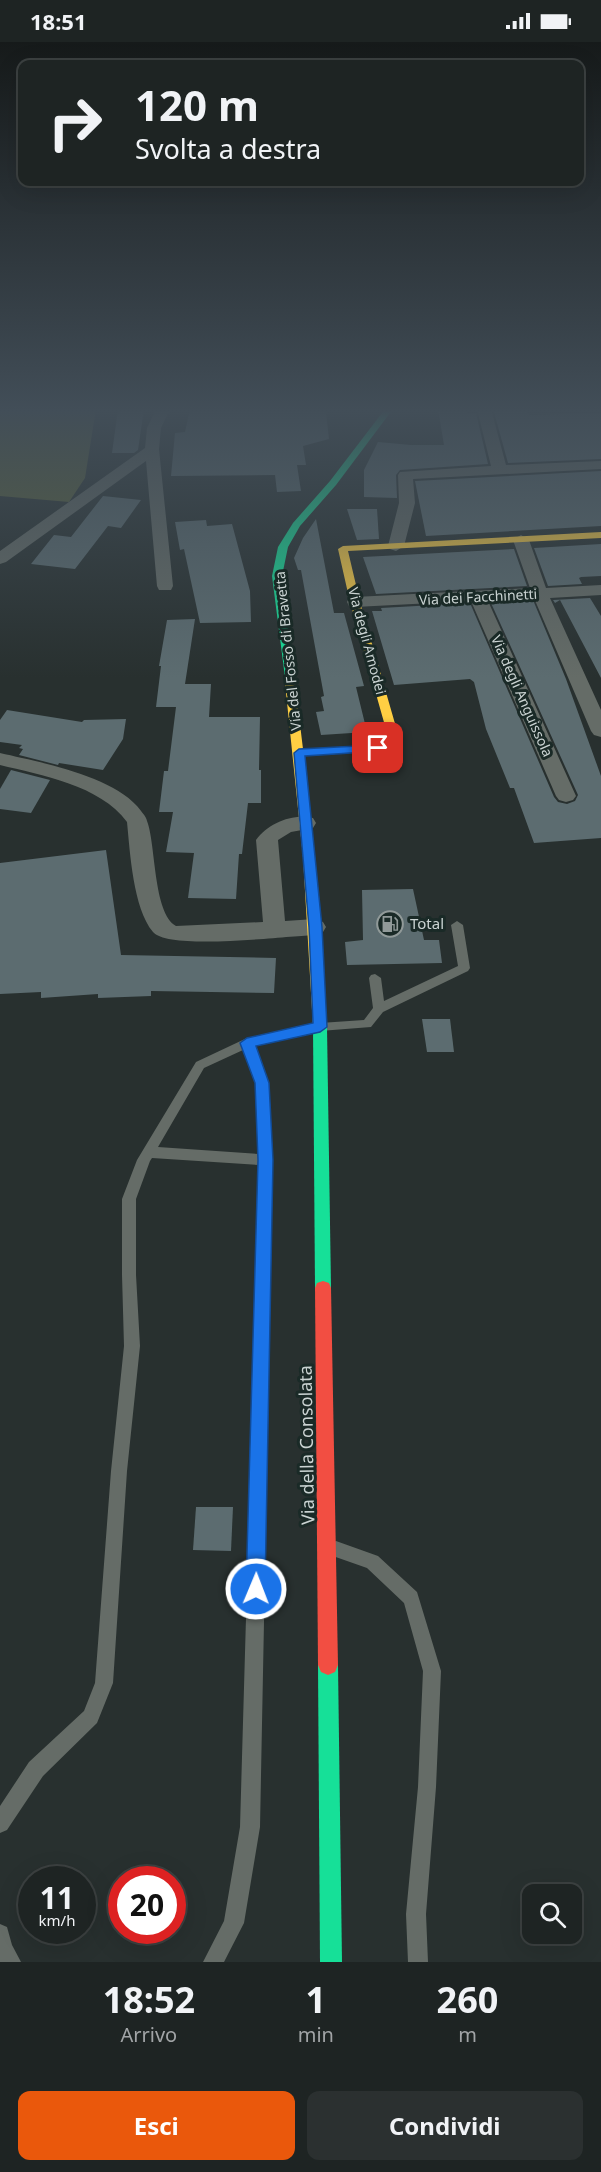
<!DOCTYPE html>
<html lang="it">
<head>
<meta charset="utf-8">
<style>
	:root { --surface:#1e2423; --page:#2b3030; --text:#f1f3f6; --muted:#a1a4a6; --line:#3c4141; --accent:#ea580c }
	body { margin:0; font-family:"Noto Sans",sans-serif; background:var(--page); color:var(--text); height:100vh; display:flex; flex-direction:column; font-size:22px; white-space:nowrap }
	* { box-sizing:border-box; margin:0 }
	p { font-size:20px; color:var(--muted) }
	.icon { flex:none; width:33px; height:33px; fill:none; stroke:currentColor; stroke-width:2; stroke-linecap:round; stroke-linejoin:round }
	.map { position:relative; height:1920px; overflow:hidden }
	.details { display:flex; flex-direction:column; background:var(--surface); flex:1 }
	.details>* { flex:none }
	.hud { position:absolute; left:18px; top:18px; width:566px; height:126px; border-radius:12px; box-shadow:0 6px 24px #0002,0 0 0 2px var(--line); background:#1e2423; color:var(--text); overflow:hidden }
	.fabs { position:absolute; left:522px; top:1842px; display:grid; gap:12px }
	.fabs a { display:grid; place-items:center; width:60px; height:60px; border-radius:12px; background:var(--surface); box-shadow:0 6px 24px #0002,0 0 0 2px var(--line); font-size:30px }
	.speed { position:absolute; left:18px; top:1824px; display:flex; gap:12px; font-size:30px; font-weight:700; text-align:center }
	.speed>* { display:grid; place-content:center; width:78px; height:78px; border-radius:50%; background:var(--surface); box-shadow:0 6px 24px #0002,0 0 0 2px var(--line); line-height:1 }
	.speed small { font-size:15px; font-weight:400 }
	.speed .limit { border:9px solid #d22; background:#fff; color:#111 }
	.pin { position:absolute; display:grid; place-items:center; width:51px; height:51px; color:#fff; margin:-26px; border-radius:12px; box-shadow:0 3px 9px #0006 }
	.me { position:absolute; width:66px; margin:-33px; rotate:1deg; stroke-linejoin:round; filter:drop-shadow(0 0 4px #0008) }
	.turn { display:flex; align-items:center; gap:21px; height:126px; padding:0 18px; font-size:27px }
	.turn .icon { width:78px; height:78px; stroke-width:2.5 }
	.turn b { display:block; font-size:42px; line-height:51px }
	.eta { display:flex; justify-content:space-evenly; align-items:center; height:102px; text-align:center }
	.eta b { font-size:36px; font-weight:700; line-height:42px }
	.action { display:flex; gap:12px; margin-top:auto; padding:12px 18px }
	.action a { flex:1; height:69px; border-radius:12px; background:var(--accent); color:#fff; font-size:24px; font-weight:700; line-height:69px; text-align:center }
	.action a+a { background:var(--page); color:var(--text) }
	.status { display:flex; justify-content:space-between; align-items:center; height:42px; padding:0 30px; background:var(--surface); direction:ltr }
	.status svg { height:16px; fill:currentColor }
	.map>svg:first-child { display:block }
	.forest { fill:#5c643a }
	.building { fill:#5c6c70 }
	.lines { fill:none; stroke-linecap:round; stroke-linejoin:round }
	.lane { fill:#656c67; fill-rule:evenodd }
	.street { fill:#656c67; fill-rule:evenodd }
	.fast { fill:#16e098; fill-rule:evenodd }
	.slow { fill:#ffcf43; fill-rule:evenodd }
	.jam { fill:#f24e42; fill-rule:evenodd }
	.route { fill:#1a73e8; stroke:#114b97; stroke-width:1.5 }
	.labels { text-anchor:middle; stroke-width:6; stroke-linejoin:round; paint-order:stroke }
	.far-street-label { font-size:14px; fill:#cad3d2; stroke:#1a2a27 }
	.poi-label { font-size:15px; fill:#cad3d2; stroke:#1a2a27; text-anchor:start }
	.near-street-label { font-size:18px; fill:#cad3d2; stroke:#1a2a27 }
</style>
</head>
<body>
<div class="status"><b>18:51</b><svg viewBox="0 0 49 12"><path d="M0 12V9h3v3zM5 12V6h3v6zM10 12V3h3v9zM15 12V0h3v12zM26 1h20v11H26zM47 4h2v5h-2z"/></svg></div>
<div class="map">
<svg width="601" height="1920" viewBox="0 0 601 1920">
	<rect width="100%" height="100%" fill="#28302f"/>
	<!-- forest -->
	<polygon class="forest" points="0,367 96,367 85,436 69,460 0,454"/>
	<!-- building -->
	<g class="building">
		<polygon points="118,367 144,367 138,408 134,411 112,411"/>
		<polygon points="190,367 227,367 227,370 326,370 329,397 303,404 306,423 297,423 301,449 277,450 275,433 171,434 175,391 185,390"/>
		<polygon points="438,367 466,367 467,371 476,371 488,422 400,428 396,433 397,456 364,455 364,428 378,400 411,403 444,403"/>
		<polygon points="526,368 529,373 601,371 601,417 508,421 494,370"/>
		<polygon points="601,429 601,484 426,494 415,439"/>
		<polygon points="103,454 141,458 121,486 108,484 75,527 31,522 54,493 71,495"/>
		<polygon points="347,467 377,467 379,497 357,498"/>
		<polygon points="316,477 334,571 344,571 364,644 356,645 367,690 321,693 316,670 324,669 321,655 324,654 301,528 298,528 294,516 303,496"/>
		<polygon points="206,478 207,484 232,482 250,549 251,580 200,581 184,507 180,508 175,480"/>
		<polygon points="601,502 601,534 581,535 579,536 582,542 548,544 534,506"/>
		<polygon points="514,507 527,544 376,552 363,515"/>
		<polygon points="590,556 601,574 601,636 560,558 555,561 553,558"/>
		<polygon points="533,558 566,637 601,734 601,796 534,801 514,746 510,746 486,687 474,640 470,637 394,643 372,569 382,569 381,566 470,561 554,755 558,760 567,762 575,759 578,753 491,561"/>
		<polygon points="195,577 185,642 211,642 209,675 260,675 259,728 261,728 261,761 248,761 242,812 239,812 236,857 188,856 194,811 166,810 173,770 159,770 164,729 168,729 176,665 156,665 161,624 159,624 167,578"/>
		<polygon points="7,668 82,680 84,678 126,677 123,697 103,728 59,721 58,723 19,713 23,707 19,706 22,703 0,700 0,678"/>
		<polygon points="11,728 50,738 31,771 0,767 0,747"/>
		<polygon points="106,808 121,913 276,916 274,951 151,949 151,954 98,956 98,952 41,956 41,950 0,952 0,821"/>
		<polygon points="413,847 424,898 439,898 442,921 347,923 345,900 363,898 362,848"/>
		<polygon points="422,977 450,977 454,1010 427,1010"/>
		<polygon points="196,1465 233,1465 231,1509 193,1508"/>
	</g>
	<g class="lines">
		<!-- lane -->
		<g class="lane">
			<path d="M457 879 463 883 470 926 468 929 383 970 371 985 320 989 254 1004 268 1041 273 1118 260 1785 244 1881 224 1920H203L224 1879 240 1785 259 1123 152 1116 150 1119 136 1157V1233L140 1304 127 1429 113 1641 97 1681 43 1734 7 1788 0 1791V1764L29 1720 84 1669 95 1641 111 1429 124 1304 122 1233V1157L137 1118 196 1020 247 996 320 981 364 978 373 966 369 936 371 933 375 932 381 936 384 959 458 924 451 883ZM243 1008 256 1041 259 1112 158 1105 204 1026Z"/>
			<polygon points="336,1499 378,1514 417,1550 441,1629 436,1745 426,1872 428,1920 408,1920 406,1872 418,1745 423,1629 404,1561 367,1526 330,1513 328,1507 330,1501"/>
			<polygon points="0,1882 7,1885 12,1903 21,1920 0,1920"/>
		</g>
		<!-- street -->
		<g class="street">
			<polygon points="156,367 170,367 161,386 159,407 173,544 171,548 159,548 157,544 146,419 6,520 0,522 0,509 145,406 147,386"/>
			<polygon points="477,367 491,367 506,423 601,419 601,427 413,437 415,461 404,504 396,509 390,507 388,504 399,461 398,433 400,430 491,424"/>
			<polygon points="521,493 529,498 546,546 601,543 601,553 550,556 601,668 601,695 594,693 591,689 534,556 488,559 576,754 573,758 566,760 559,758 556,754 471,559 355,565 349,564 347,560 349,556 355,555 530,546 513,498"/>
			<path d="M0 711C39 720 109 733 137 764 140 768 146 774 147 779 156 802 153 871 176 884L263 880 256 798C268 781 293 771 313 776L316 781 313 786 291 790 278 798 285 879 315 877 323 880 326 885 323 890 315 893C287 894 169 909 153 890 133 866 130 810 127 780 100 743 41 733 0 723Z"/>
		</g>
		<!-- fast -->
		<g class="fast">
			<polygon points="385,367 393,367 336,443 300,484 288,505 282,534 295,641 294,643 286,643 272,534 278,505 293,481 330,439"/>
			<polygon points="320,980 327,985 331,1246 329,1251 323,1253 317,1251 315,1246 313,985"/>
			<polygon points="328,1613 335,1616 338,1623 342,1920 320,1920 318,1623 321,1616"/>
		</g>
		<!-- slow -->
		<polygon class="slow" points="601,490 601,496 348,509 360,560 400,699 383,709 304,714 315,815 327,985 320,990 315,989 313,985 303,815 285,641 290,638 295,641 303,707 381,703 389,698 350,560 338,507 343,504"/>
		<!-- jam -->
		<polygon class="jam" points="323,1239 329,1241 331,1246 338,1623 335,1630 328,1633 321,1630 318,1623 315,1246 317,1241"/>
	</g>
	<!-- sky -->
	<linearGradient id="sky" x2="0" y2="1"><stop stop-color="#161a1a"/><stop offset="0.58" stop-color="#424e58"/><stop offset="1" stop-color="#424e58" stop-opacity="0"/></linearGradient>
	<rect width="601" height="636" fill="url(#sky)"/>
	<!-- route -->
	<polygon class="route" points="378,703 381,704 381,709 305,714 322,885 327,985 320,990 256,1004 269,1041 273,1118 265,1547 263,1554 256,1557 249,1554 246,1547 258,1118 255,1041 240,1001 247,996 313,981 309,885 294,711 299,707"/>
	<!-- icons -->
	<defs>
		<g id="fuel-ring" transform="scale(1.35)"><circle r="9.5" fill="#1a2a27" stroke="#919a99" stroke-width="1.5"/><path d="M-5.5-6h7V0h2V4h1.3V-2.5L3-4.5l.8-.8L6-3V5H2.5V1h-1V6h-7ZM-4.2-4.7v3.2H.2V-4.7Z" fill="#919a99"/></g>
	</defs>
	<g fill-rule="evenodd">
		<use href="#fuel-ring" x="390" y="882"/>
	</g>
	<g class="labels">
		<!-- far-street labels -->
		<g class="far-street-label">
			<text transform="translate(478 555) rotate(-3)" y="5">Via dei Facchinetti</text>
			<text transform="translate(367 599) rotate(75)" y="5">Via degli Amodei</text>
			<text transform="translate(288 609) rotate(-96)" y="5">Via del Fosso di Bravetta</text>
			<text transform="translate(522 654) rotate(66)" y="5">Via degli Anguissola</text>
		</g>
		<!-- poi labels -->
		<g class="poi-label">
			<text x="410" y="887">Total</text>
		</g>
		<!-- near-street labels -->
		<g class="near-street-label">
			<text transform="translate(307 1403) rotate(-91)" y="6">Via della Consolata</text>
		</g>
	</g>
</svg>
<div class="fabs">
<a><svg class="icon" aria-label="search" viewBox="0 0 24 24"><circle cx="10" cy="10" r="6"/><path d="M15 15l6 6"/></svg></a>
</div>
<div class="speed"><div>11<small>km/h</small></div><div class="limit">20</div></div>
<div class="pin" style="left:378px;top:706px;background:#d93025"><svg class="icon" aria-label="arrive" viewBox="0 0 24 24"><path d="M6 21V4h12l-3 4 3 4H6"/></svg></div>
<svg class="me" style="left:256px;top:1547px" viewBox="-20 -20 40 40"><circle r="17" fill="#1a73e8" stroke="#fff" stroke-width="3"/><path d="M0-11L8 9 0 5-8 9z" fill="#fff"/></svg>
<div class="hud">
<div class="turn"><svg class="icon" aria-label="right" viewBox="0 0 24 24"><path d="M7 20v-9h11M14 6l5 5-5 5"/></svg><div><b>120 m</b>Svolta a destra</div></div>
</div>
</div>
<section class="details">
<div class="eta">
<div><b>18:52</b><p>Arrivo</p></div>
<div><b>1</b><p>min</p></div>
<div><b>260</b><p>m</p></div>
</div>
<div class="action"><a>Esci</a><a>Condividi</a></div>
</section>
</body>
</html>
